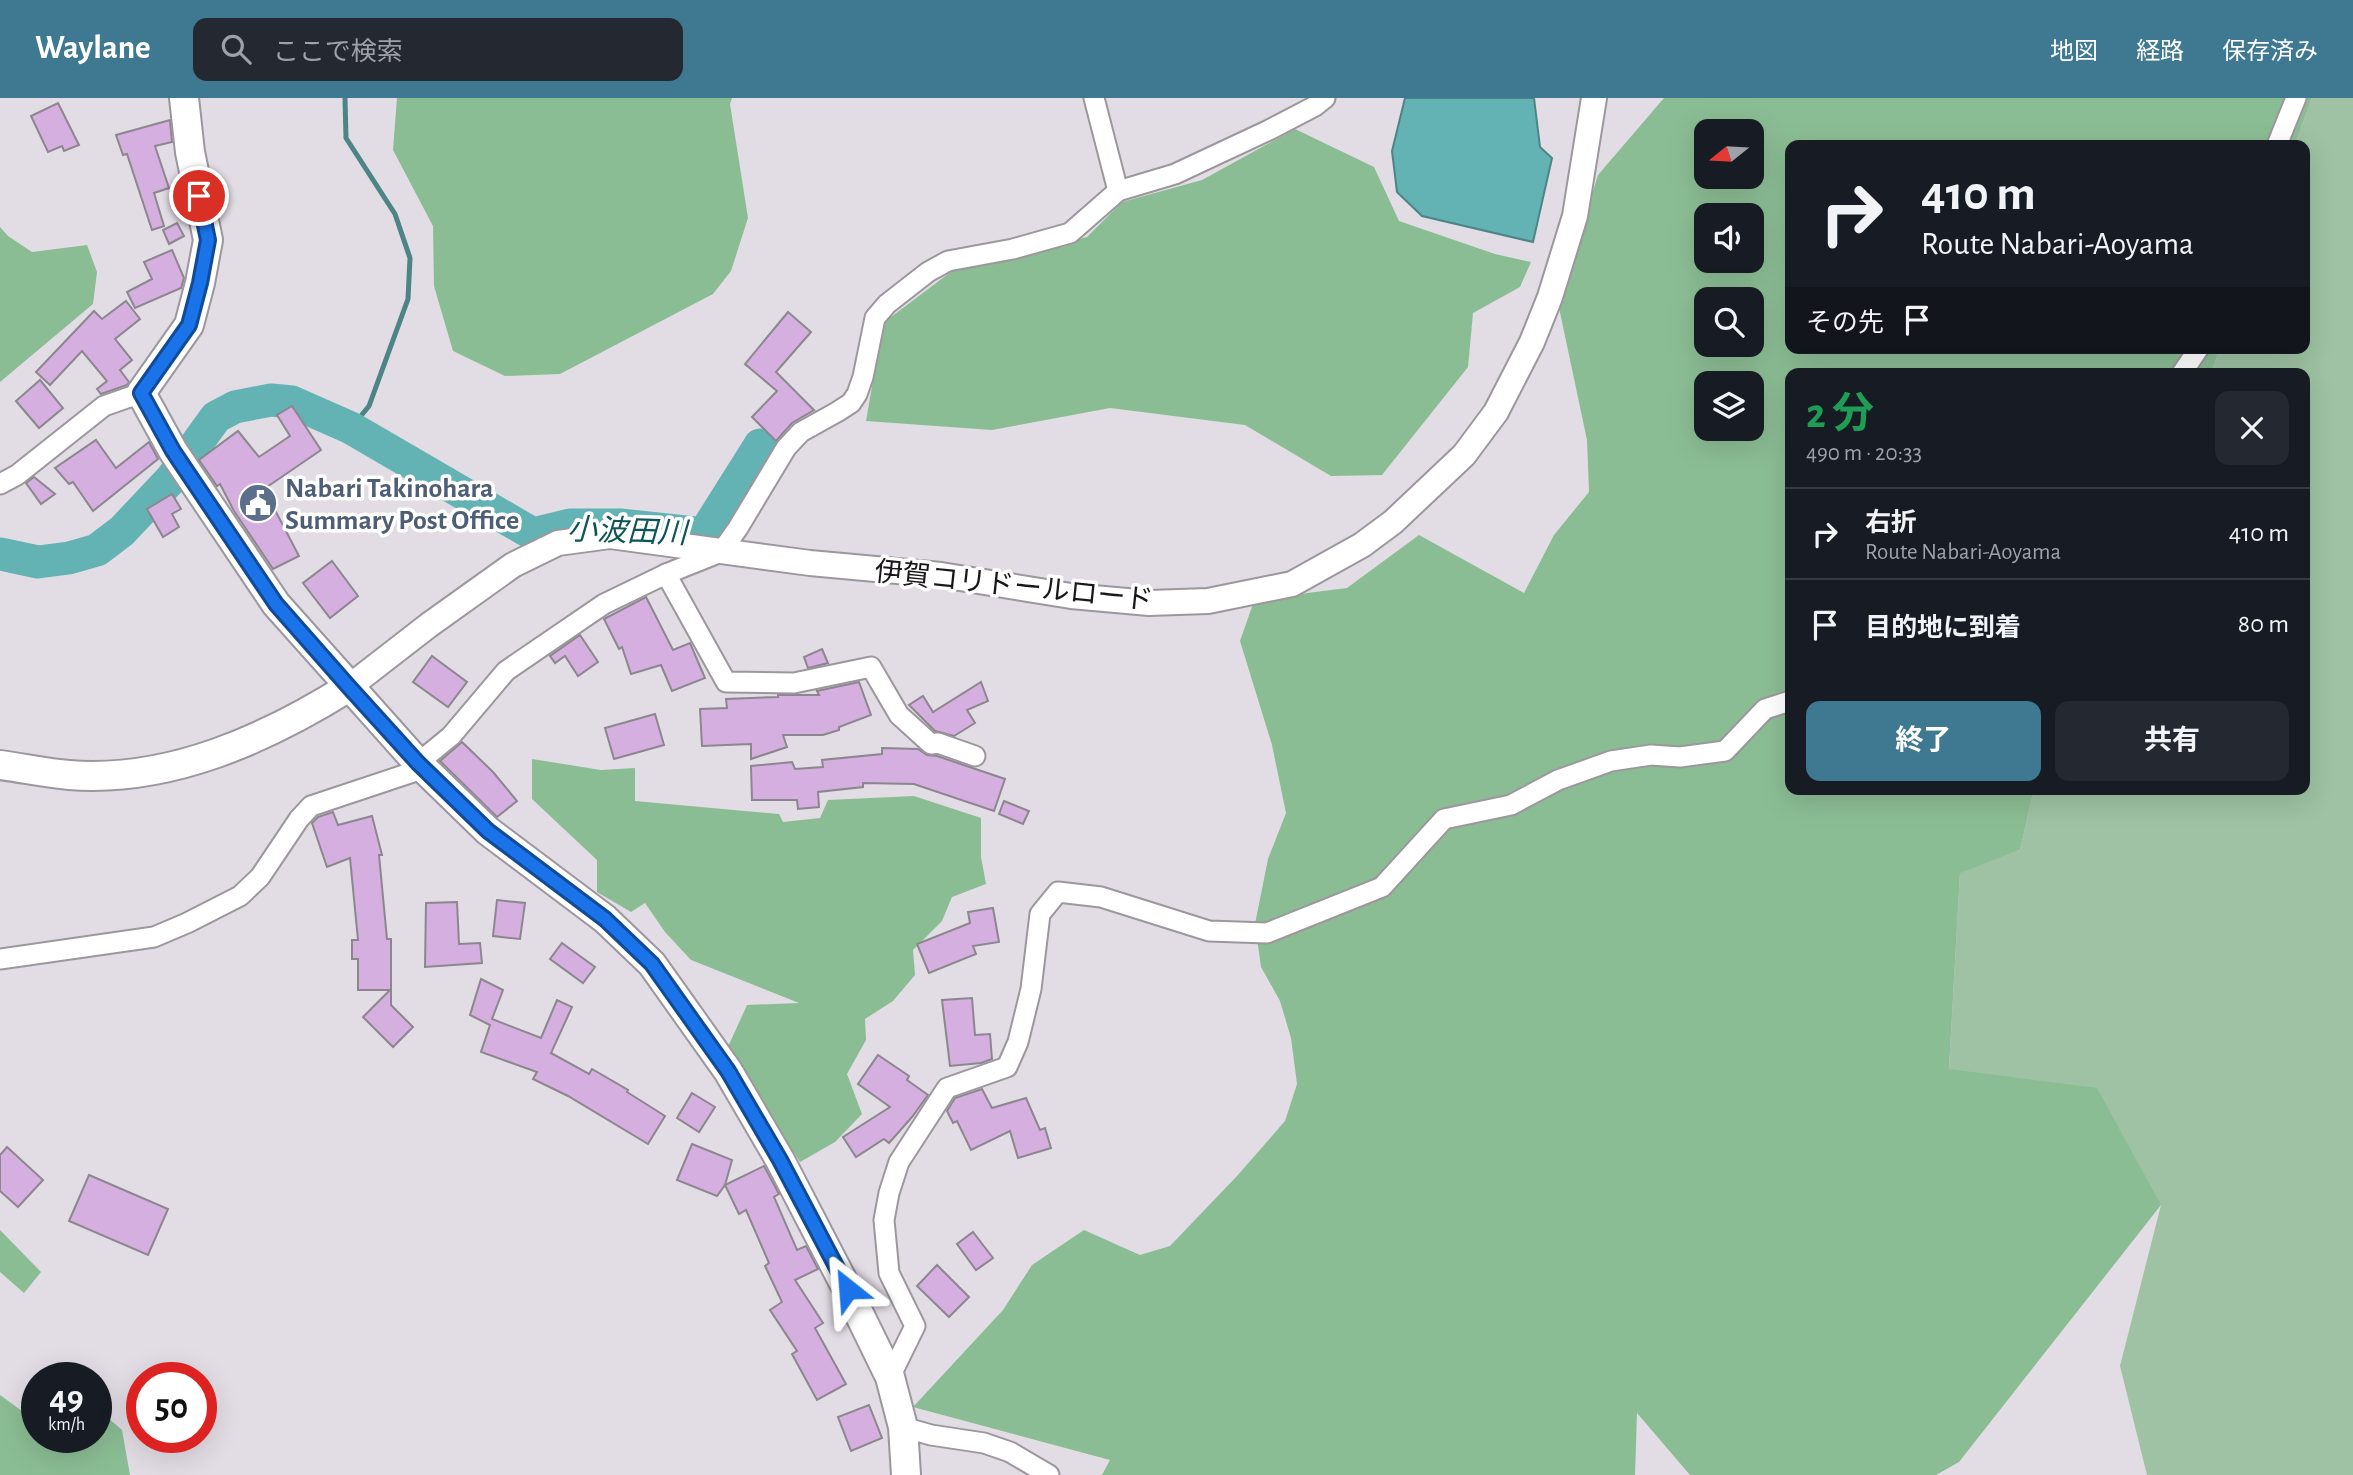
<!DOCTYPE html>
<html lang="ja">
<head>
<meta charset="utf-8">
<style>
	:root { --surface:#171b24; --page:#242831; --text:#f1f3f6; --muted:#9ea1a6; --line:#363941; --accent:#3e7891 }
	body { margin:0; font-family:"Alegreya Sans","Noto Sans JP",sans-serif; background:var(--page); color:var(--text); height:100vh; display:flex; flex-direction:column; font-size:26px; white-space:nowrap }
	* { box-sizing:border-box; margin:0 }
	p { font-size:23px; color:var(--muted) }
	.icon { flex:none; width:38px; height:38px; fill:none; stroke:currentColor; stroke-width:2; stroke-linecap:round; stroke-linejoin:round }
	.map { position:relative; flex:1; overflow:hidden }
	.side { position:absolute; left:1785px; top:270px; width:525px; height:427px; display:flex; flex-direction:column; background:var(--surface); border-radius:14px; box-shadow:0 7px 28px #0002 }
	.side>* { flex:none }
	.top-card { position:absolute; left:1785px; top:42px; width:525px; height:214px; border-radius:14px; box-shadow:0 7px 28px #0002; background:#171b24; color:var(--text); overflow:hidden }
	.needle { width:46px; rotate:252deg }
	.controls { position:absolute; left:1694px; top:21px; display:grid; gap:14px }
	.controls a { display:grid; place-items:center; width:70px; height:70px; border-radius:14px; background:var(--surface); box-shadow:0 7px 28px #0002; font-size:35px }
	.speed { position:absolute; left:21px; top:1264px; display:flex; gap:14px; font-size:35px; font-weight:700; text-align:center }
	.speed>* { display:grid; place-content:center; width:91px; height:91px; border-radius:50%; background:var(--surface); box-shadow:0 7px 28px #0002; line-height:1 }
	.speed small { font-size:18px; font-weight:400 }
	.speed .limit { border:10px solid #d22; background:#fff; color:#111 }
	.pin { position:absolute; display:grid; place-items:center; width:60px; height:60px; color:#fff; margin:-30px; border:4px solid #fff; border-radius:50%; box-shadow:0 2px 7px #0007 }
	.me { position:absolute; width:77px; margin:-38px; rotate:332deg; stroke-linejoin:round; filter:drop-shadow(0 0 5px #0008) }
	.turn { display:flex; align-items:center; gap:24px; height:147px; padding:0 21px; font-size:32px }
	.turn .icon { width:91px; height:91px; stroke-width:2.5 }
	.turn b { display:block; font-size:49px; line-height:60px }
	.then { display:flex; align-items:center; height:66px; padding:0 21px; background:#0003; gap:14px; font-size:26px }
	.round { display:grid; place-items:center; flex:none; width:74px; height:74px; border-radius:14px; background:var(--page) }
	.headline { display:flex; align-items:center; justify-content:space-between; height:119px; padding:0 21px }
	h1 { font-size:42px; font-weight:700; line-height:52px; color:#1e9e55 }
	.button { display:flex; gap:14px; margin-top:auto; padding:14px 21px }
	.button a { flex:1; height:80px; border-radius:14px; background:var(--accent); color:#fff; font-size:28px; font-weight:700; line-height:80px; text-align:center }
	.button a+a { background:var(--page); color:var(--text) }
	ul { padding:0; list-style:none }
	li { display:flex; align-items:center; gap:21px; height:91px; padding:0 21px; border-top:2px solid var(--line) }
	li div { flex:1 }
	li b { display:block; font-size:26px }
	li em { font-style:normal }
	header { display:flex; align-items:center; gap:42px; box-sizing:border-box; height:98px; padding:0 35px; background:var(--accent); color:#fff }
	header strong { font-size:33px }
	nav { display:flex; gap:38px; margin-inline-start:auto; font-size:24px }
	.search { width:490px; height:63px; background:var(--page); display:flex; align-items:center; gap:18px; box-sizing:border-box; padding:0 24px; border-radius:14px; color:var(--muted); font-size:26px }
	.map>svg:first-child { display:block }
	.green { fill:#9ec2a3 }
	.forest { fill:#8bbd94; fill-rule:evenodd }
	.water { fill:#63b3b5; stroke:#4d8486; stroke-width:2 }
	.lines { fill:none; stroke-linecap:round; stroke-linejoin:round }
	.stream { stroke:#4d8486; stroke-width:5 }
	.river { stroke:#63b3b5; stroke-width:33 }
	.building { fill:#d5afdf; stroke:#8c878e; stroke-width:2 }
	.minor-casing { stroke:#9c969d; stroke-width:23 }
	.tertiary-casing { stroke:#9c969d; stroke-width:28 }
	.secondary-casing { stroke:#9c969d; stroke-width:32 }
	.minor { stroke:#fff; stroke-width:19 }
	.tertiary { stroke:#fff; stroke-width:24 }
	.secondary { stroke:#fff; stroke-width:28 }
	.route-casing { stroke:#114b97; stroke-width:18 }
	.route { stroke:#1a73e8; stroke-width:12 }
	.labels { text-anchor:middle; stroke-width:7; stroke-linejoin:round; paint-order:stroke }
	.service-label { font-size:28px; font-weight:bold; fill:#4e5e75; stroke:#fff; text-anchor:start }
	.street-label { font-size:28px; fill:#191719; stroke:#fff }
	.water-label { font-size:30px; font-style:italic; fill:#0d5557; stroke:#fff }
</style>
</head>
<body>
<header>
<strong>Waylane</strong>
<div class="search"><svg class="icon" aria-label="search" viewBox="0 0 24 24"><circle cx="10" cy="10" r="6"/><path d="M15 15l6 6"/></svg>ここで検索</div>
<nav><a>地図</a><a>経路</a><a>保存済み</a></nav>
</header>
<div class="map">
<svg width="2353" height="1377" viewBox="0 0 2353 1377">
	<rect width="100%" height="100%" fill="#e2dce4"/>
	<!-- green -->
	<polygon class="green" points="2312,0 2353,0 2353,1377 2147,1377 2120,1268 2161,1107 1949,971 1960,774 2020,752 2034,691 2305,691 2305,275 2211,275 2220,250 2305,250 2305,47 2295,47"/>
	<!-- forest -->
	<g class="forest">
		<polygon points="397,0 732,0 730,6 748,120 731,173 713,196 560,276 505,278 453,253 434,188 433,128 393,52"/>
		<path d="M1664 0H2312L2295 47H1790V250H2220L2211 275H1790V691H2034L2020 752 1960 775 1949 971 2097 990 2161 1107 1959 1364 1936 1377H1690L1637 1315 1635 1377H1102L1110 1362 913 1309 1003 1212 1032 1167 1084 1132 1140 1157 1170 1148 1237 1078 1285 1023 1297 986 1291 940 1280 903 1261 869 1255 826 1268 761 1286 715 1272 647 1240 543 1253 506 1307 495 1347 490 1419 437 1524 495 1554 437 1589 394 1587 342 1558 205 1598 77ZM1706 33H1752V79H1706ZM1706 117H1752V163H1706ZM1706 201H1752V247H1706ZM1706 285H1752V331H1706Z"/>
		<polygon points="1295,31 1374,69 1399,123 1495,156 1531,164 1520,189 1473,215 1468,269 1382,377 1331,378 1245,327 1110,310 992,332 866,323 883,225 952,173 1087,139 1122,104 1202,82"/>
		<polygon points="0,129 8,138 32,154 87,147 97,174 93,206 0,284"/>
		<polygon points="532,661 601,672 635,670 635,703 779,716 783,724 820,720 828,702 914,698 981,720 981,759 986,786 952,799 942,823 913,852 915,877 893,903 865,921 866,942 847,976 862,1016 835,1044 800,1064 727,951 747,907 799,905 691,862 665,834 645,805 631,814 597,794 597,762 532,701"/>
		<polygon points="0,1132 41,1174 24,1195 0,1174"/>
		<polygon points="0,1297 37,1324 37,1339 96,1339 96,1313 99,1312 122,1332 130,1377 0,1377"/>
	</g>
	<!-- water -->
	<polygon class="water" points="1405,0 1534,0 1540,49 1552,60 1533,144 1422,118 1397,94 1392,53"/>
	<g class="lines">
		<!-- stream -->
		<polyline class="stream" points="345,0 346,40 395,116 410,160 408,201 369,308 351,330"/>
		<!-- river -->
		<polyline class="river" points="0,456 38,464 69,460 97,452 122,433 172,380 216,319 235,309 271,302 292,304 351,330 533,436 570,427 620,427 704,436 760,347"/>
	</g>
	<!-- building -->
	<g class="building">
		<polygon points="58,5 79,47 64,53 62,48 48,54 31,18"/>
		<polygon points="170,22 172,44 155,48 169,90 154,95 164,128 152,132 127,56 123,57 116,37"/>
		<polygon points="177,125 184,138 169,146 163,132"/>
		<polygon points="172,152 184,180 181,190 135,210 127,194 152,181 144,164"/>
		<polygon points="126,203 140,221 115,241 132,262 120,272 129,284 127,287 101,296 97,291 107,283 82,253 50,287 36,274 94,213 102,221"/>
		<polygon points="788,214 811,234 776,274 814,312 792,325 776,343 752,319 777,293 745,266"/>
		<polygon points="40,282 63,310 39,330 16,303"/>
		<polygon points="292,308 321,352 264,391 299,458 273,471 234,413 220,386 217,388 199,362 238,333 259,359 290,338 277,317"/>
		<polygon points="96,342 116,370 149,344 158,361 93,413 73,384 69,386 55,370"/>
		<polygon points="34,379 55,396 41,406 26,385"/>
		<polygon points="172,396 181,411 172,416 179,429 163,439 147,411"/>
		<polygon points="332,463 358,498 330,520 303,485"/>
		<polygon points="646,499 673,552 690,545 705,580 672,593 661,567 631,576 622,549 619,551 604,521"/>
		<polygon points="580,537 598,564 578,578 565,558 555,565 550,558"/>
		<polygon points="822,551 828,565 808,570 804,559"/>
		<polygon points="432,558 467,584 448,609 413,584"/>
		<polygon points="859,584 871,617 839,629 839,632 823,637 783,637 787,649 751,661 751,646 702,648 700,611 727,610 726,601 778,599 778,597 819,597 817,593"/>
		<polygon points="981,584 988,603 967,612 975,625 954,638 935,633 909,607 923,598 933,614"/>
		<polygon points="655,616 664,647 614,661 605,630"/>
		<polygon points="462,644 493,674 517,703 497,719 440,663"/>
		<polygon points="882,650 918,651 927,657 937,658 1005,681 994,713 914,686 863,685 863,689 818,694 819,709 798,711 797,702 752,702 751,668 792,664 795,671 823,669 822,662 882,656"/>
		<polygon points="1004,703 1029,713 1023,726 999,716"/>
		<polygon points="333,714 338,727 372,718 382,757 379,757 387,841 391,841 391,907 413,929 393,949 363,919 390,892 358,892 358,861 352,861 352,842 358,842 350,760 327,769 312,725 318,719"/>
		<polygon points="497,802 525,805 520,841 493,838"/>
		<polygon points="457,804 459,846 480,845 482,865 425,869 426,805"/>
		<polygon points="993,810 999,844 973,848 976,856 929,875 917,846 970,825 968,814"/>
		<polygon points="562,845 595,869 583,885 550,861"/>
		<polygon points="481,881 503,892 492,921 541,940 557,902 572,909 551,955 589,976 592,971 628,992 627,994 665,1018 648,1046 568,998 533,981 537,974 481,954 490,927 470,917"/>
		<polygon points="972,900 975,937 990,936 992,961 981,965 950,968 942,902"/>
		<polygon points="878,957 909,978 907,982 928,997 912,1019 889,1045 884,1041 856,1059 843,1039 890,1009 858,986"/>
		<polygon points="982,991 992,1010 1026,1000 1040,1032 1045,1030 1051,1050 1018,1060 1010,1033 971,1052 957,1023 953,1025 947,1013 955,1000"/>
		<polygon points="692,995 715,1009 699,1034 677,1020"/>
		<polygon points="692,1046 732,1062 725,1087 717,1098 677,1082"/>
		<polygon points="7,1049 43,1082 18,1109 0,1093 0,1057"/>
		<polygon points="764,1068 779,1096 774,1099 797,1152 806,1148 818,1171 795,1182 823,1225 815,1230 846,1286 817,1302 792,1256 797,1253 770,1212 782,1204 765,1168 769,1165 746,1112 739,1116 725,1087"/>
		<polygon points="89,1077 168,1111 148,1157 69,1123"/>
		<polygon points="973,1134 993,1160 976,1172 957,1146"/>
		<polygon points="937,1167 969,1199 949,1219 917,1188"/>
		<polygon points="869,1307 882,1340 851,1353 838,1319"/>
	</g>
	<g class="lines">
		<!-- minor casing -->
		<g class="minor-casing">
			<g id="minor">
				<polyline points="1094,0 1118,93"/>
				<polyline points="2277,47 2296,0"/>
				<polyline points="2182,275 2199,250"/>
				<polyline points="0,386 17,377 104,308 141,295"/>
				<polyline points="666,476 726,584 794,585 871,569 899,617 931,646 938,645 975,658"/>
				<polyline points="0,861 154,839 187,825 240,798 260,779 299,721 311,708 413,674 418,665 451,638 506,573 604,506 666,476 721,454 738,430 786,350 801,334 837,314 851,305 857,296 863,279 875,220 887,206 928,174 948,163 1013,151 1070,135 1118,93 1175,76 1269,32 1315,8 1325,0"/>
				<polyline points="890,1279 915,1228 889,1175 884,1122 889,1095 899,1064 947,990 1007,969 1018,944 1031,891 1040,816 1058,794 1101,799 1209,833 1267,835 1382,789 1444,721 1511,707 1558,682 1611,663 1651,657 1680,659 1725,653 1765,611 1790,603"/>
				<polyline points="903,1329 931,1337 984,1345 1010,1354 1049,1377"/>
			</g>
		</g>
		<!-- tertiary casing -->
		<g class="tertiary-casing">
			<polyline id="tertiary" points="349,589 429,527 513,467 558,445 610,438 810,465 941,477 1071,498 1149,505 1208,503 1292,486 1362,447 1393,424 1464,357 1496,314 1532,244 1550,199 1575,118 1594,0"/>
		</g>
		<!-- secondary casing -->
		<g class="secondary-casing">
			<g id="secondary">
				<polyline points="184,0 190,54 208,142 200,185 189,227 141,295 173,353 276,506 418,665 488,733 605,821 652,866 728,973 780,1062 847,1191 890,1279 903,1329 906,1377"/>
				<path d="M0 667C23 670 46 675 69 677 169 685 266 641 349 589"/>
			</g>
		</g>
		<!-- minor -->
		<use href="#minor" class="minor"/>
		<!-- tertiary -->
		<use href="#tertiary" class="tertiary"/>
		<!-- secondary -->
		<use href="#secondary" class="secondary"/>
	</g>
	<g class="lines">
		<!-- route casing -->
		<g class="route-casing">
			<polyline id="route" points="199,98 208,142 200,185 189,227 141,295 173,353 276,506 349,589 418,665 488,733 605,821 652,866 728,973 780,1062 848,1191"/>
		</g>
		<!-- route -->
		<use href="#route" class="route"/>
	</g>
	<!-- icons -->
	<defs>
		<g id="civic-disc" transform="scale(2.0125)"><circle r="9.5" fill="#5c6f8a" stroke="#fff"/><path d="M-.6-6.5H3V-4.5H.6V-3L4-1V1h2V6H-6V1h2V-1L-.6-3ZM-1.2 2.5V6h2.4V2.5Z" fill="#fff"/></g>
	</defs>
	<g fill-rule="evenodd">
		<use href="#civic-disc" x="258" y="405"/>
	</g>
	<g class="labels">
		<!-- service labels -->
		<g class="service-label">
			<text x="285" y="399">Nabari Takinohara<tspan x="285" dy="32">Summary Post Office</tspan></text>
		</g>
		<!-- street labels -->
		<g class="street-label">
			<text transform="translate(1014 487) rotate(6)" y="10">伊賀コリドールロード</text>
		</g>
		<!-- water labels -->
		<g class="water-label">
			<text transform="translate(627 433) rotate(2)" y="10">小波田川</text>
		</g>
	</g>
</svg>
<div class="controls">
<a><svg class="needle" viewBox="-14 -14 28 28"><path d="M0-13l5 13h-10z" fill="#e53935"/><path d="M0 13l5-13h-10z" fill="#9ea1a6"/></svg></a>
<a><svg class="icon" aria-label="sound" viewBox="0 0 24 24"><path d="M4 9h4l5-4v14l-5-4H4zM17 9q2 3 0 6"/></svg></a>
<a><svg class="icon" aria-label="search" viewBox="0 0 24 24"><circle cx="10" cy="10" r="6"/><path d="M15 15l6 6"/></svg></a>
<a><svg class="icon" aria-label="layers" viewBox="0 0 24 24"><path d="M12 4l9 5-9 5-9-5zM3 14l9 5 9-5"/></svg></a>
</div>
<div class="speed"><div>49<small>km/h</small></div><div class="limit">50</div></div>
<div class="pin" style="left:199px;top:98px;background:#d93025"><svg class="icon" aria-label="arrive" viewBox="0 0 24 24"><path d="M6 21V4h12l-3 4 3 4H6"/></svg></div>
<svg class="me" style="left:848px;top:1191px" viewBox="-20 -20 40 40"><path d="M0-17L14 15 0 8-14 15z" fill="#1a73e8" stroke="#fff" stroke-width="4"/></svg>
<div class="top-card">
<div class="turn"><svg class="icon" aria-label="right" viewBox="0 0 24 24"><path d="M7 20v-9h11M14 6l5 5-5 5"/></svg><div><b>410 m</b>Route Nabari-Aoyama</div></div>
<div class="then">その先<svg class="icon" aria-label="arrive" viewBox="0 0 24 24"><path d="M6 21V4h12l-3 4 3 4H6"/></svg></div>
</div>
<section class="side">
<div class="headline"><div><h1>2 分</h1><p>490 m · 20:33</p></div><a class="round"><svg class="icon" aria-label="close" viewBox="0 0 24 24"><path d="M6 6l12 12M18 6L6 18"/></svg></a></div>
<ul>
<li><svg class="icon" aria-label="right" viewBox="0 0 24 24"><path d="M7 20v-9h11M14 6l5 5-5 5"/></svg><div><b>右折</b><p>Route Nabari-Aoyama</p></div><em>410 m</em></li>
<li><svg class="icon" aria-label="arrive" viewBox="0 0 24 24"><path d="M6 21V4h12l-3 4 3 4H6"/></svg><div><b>目的地に到着</b></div><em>80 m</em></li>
</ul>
<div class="button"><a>終了</a><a>共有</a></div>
</section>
</div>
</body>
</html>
